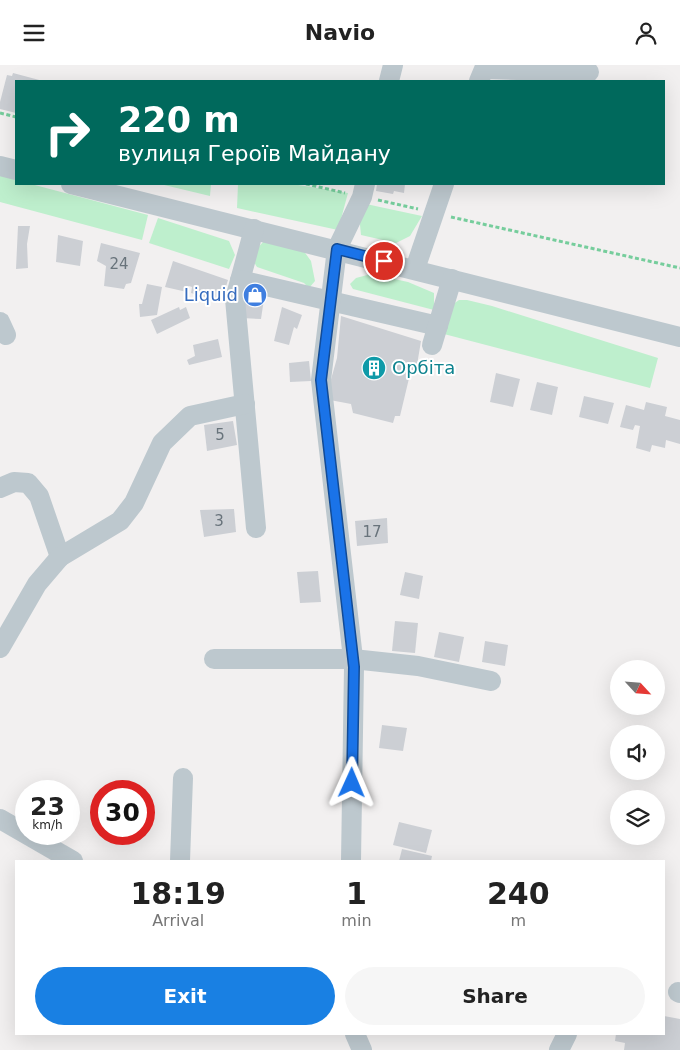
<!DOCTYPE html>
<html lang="en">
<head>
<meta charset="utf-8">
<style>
	:root { --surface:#fff; --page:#f6f6f6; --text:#222; --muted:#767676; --accent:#1980e3 }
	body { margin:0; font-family:"DejaVu Sans",sans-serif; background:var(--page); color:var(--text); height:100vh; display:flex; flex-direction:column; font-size:19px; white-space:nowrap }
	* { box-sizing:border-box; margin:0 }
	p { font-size:16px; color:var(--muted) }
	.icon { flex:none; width:28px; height:28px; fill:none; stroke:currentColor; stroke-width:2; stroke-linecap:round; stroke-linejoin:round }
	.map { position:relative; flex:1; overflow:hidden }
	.drawer { position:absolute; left:15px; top:795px; width:650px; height:175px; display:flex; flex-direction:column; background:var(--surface); border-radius:0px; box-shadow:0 5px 20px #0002 }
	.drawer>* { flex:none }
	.banner { position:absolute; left:15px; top:15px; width:650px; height:105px; border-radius:0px; box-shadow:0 5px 20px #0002; background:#00695c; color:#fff; overflow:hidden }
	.needle { width:32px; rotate:116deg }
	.tools { position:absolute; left:610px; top:595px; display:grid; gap:10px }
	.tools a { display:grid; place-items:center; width:55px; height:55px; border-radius:50%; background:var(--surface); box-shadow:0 5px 20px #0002; font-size:25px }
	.speed { position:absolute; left:15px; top:715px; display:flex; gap:10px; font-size:25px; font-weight:700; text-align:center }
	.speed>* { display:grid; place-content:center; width:65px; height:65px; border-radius:50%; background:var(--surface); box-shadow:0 5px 20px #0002; line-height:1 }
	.speed small { font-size:12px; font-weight:400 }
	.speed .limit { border:8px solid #d22; background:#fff; color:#111 }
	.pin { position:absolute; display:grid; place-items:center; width:42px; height:42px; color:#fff; margin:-21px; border:2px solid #fff; border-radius:50%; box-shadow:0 1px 5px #0007 }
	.me { position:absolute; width:55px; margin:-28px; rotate:1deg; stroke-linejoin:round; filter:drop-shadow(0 0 4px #0008) }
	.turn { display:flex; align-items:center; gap:18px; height:105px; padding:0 20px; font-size:22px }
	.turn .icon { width:65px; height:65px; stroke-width:2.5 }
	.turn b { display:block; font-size:35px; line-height:42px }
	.eta { display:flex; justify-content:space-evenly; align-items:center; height:85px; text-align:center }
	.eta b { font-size:30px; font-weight:700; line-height:35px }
	.button { display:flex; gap:10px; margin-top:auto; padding:10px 20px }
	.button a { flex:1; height:58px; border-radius:30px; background:var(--accent); color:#fff; font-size:20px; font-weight:700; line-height:58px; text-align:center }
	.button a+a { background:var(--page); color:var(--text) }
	header { display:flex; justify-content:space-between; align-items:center; height:65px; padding:0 20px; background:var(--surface); font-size:22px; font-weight:700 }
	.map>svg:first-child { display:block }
	.green { fill:#beefcd }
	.building { fill:#cccfd4 }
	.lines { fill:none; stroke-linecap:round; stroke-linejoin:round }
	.path { stroke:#76cd9c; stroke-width:3; stroke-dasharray:4 2.5; stroke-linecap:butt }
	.minor { stroke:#bdc8ce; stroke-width:20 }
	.route-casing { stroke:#114b97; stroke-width:12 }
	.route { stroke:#1a73e8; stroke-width:9 }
	.labels { text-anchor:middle; stroke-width:4; stroke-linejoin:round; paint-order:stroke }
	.number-label { font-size:15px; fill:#68737b }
	.shop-label { font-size:18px; fill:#366cbe; stroke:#fff; text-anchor:end }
	.culture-label { font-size:18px; fill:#0d838f; stroke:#fff; text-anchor:start }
</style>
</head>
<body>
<header><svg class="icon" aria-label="menu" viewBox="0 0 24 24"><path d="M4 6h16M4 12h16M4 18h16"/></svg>Navio<svg class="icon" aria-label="person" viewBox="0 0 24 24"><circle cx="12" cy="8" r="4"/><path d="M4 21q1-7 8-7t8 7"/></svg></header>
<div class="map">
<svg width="680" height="985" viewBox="0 0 680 985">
	<rect width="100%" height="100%" fill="#f2f0f0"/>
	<!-- green -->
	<g class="green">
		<polygon points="0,110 16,115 16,119 31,119 148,150 142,175 0,137"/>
		<polygon points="160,119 211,119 210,131"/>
		<polygon points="238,119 292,119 348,128 338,165 237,143"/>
		<polygon points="366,139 422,151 410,171 396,178 361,170 359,150"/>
		<polygon points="158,153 229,176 235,190 229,204 149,178"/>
		<polygon points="264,176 303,185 311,196 315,216 309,223 304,218 257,202 250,191"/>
		<polygon points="371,209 408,217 434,228 434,245 353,224 350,219 356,213"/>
		<polygon points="459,235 467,235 492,241 658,293 650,323 444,269 449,242"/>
	</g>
	<!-- building -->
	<g class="building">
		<polygon points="13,8 43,16 16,16 16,48 0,44 0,37 7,10 12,11"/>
		<polygon points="377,119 405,119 404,128 394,126 393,129 376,126"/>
		<polygon points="18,161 30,161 27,179 28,203 16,204"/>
		<polygon points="58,170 83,176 80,201 56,197"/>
		<polygon points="101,178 140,188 131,218 126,219 124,224 104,221 106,201 97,196"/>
		<polygon points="173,196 228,215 223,231 220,231 220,235 210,231 208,233 191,228 192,222 189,221 187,227 165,222"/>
		<polygon points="147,219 162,222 157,250 140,252 139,239 142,239"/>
		<polygon points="249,227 264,234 261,254 241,253 242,230"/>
		<polygon points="179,242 180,245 186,242 190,253 157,269 151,255"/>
		<polygon points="282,242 302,250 297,264 294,262 289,280 274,276"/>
		<polygon points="341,251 421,276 417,300 414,300 414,305 411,305 400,351 395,351 393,358 353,348 351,339 330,335 330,318 337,293"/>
		<polygon points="218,274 222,292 189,300 187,295 195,291 193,280"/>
		<polygon points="309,296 311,316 290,317 289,298"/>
		<polygon points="496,308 520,314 513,342 490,337"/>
		<polygon points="537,317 558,322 552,350 530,345"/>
		<polygon points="584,331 614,338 608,359 579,352"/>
		<polygon points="646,337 667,342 665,351 680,355 680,379 666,375 665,383 652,380 650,387 636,383 640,361 635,360 633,365 620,362 626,340 644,345"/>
		<polygon points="233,356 237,380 207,386 204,360"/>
		<polygon points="234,444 236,467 204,472 200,445"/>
		<polygon points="387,453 388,478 357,481 355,456"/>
		<polygon points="318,506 321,537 300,538 297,507"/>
		<polygon points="405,507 423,511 419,534 400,530"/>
		<polygon points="395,556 418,558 415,588 392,586"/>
		<polygon points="439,567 464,572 459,597 434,592"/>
		<polygon points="485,576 508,580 505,601 482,597"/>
		<polygon points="382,660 407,663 403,686 379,683"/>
		<polygon points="399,757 432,765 426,788 393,780"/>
		<polygon points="402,784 432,791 431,796 399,796"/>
		<polygon points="664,951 680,954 680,985 624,985 625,978 615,976 616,969 664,969"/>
	</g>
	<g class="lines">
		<!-- path -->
		<g class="path">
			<polyline points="0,48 16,52"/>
			<polyline points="306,119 345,128"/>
			<polyline points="378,135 418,144"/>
			<polyline points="451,152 680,203"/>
		</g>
		<!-- minor -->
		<g class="minor">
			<polyline points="389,16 393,0"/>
			<polyline points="479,16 484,4 589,7"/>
			<polyline points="0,101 16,105"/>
			<polyline points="71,119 680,272"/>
			<polyline points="254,164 235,234 256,463"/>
			<polyline points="415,204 444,119"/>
			<polyline points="240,215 438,261"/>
			<polyline points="0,257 6,270"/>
			<polyline points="432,280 452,214"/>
			<polyline points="0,423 14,417 28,418 39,431 60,492"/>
			<polyline points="0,583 37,519 60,492 120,456 134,438 162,378 190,351 245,339"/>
			<polyline points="214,594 353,594 418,601 491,616"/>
			<polyline points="0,754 73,796"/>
			<polyline points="180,796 183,713"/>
			<polyline points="351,796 354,602 321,315 337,184 362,132 365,119"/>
			<polyline points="678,927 680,928"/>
			<polyline points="355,969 362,985"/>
			<polyline points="559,985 567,969"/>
		</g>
	</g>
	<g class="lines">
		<!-- route casing -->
		<g class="route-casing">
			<polyline id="route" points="352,718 354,602 321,315 337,184 384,196"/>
		</g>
		<!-- route -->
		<use href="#route" class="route"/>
	</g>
	<!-- icons -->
	<defs>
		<g id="shop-disc" transform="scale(1.25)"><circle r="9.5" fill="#3f7fe0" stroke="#fff"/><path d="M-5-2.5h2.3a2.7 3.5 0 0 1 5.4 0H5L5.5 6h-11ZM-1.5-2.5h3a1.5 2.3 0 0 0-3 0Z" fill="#fff"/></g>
		<g id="building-disc" transform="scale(1.25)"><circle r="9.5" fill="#0f9aa8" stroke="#fff"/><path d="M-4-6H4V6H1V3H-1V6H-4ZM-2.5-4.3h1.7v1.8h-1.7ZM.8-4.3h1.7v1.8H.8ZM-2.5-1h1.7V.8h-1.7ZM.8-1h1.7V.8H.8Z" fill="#fff"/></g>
	</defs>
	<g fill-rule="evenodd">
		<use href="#shop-disc" x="255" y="230"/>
		<use href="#building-disc" x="374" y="303"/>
	</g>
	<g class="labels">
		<!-- number labels -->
		<g class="number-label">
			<text x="119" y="204">24</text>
			<text x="220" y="375">5</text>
			<text x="219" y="461">3</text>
			<text x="372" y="472">17</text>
		</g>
		<!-- shop labels -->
		<g class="shop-label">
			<text x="238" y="236">Liquid</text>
		</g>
		<!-- culture labels -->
		<g class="culture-label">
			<text x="392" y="309">Орбіта</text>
		</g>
	</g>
</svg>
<div class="tools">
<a><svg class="needle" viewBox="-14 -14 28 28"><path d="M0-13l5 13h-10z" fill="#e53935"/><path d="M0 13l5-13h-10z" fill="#767676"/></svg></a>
<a><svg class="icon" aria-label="sound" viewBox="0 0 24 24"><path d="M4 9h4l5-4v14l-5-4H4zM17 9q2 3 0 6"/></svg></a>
<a><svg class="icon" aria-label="layers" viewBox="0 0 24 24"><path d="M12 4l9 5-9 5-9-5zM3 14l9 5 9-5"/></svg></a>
</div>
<div class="speed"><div>23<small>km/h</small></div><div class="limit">30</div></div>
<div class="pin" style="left:384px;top:196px;background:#d93025"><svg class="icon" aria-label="arrive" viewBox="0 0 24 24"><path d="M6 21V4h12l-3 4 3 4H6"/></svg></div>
<svg class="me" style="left:352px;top:718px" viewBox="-20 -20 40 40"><path d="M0-17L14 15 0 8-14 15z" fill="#1a73e8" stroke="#fff" stroke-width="4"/></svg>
<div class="banner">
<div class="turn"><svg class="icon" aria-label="right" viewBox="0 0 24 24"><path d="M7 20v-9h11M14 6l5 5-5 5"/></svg><div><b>220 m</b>вулиця Героїв Майдану</div></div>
</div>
<section class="drawer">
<div class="eta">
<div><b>18:19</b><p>Arrival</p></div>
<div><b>1</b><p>min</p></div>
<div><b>240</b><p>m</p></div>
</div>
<div class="button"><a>Exit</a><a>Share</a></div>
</section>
</div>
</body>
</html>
